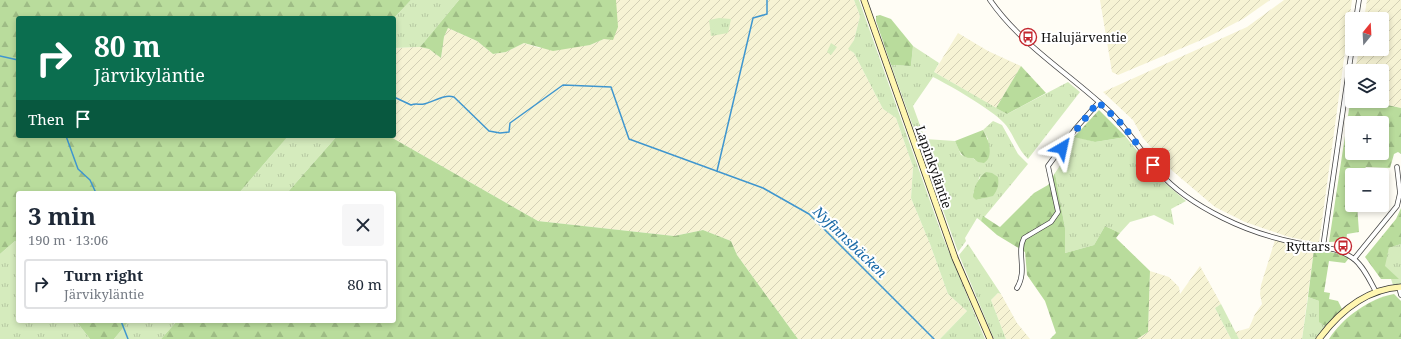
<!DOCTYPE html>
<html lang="en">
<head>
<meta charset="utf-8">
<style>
	:root { --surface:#fff; --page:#f6f6f7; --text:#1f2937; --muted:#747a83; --line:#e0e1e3 }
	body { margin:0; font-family:"Noto Serif",serif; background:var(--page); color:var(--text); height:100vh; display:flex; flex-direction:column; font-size:15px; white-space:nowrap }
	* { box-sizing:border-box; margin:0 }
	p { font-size:13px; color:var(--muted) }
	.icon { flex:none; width:22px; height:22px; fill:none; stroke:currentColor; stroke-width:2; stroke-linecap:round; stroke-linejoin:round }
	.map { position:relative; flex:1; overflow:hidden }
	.side { position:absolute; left:16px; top:191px; width:380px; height:132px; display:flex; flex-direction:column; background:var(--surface); border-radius:4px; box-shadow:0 2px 6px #0003 }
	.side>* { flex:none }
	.guide { position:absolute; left:16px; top:16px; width:380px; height:122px; border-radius:4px; box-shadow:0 2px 6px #0003; background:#0b6e4f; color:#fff; overflow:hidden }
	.needle { width:26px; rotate:18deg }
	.fabs { position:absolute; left:1345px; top:12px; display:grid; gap:8px }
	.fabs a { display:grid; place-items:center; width:44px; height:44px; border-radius:4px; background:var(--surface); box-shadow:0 2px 6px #0003; font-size:20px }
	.pin { position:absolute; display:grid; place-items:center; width:34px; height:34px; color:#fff; margin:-17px; border-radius:8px; box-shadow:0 2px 6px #0006 }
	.me { position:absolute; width:44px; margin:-22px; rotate:36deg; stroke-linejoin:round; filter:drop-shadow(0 0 3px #0008) }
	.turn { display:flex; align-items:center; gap:14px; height:84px; padding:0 12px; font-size:18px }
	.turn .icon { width:52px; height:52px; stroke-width:2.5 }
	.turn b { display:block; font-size:28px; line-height:34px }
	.then { display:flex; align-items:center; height:38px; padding:0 12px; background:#0003; gap:8px; font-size:15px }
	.round { display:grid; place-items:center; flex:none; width:42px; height:42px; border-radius:4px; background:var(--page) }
	.headline { display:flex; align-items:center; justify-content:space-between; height:68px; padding:0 12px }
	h1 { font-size:24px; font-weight:700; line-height:30px }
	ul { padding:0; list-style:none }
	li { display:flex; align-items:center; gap:12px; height:50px; margin:0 8px 6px; padding:0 4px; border:2px solid var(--line); border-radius:4px }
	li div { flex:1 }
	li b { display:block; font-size:15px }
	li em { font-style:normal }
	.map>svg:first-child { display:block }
	.farmland { fill:url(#farmland-furrows) }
	.grass { fill:url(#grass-tufts); fill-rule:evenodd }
	.forest { fill:url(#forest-firs); fill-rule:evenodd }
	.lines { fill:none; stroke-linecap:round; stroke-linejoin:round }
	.stream { stroke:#3f96cf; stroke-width:1.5 }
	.street-casing { stroke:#444; stroke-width:5.5 }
	.secondary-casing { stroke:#333; stroke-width:7 }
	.street { stroke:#fff; stroke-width:4 }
	.secondary { stroke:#fff6b0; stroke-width:5.5 }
	.route { stroke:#1a73e8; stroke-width:7; stroke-dasharray:0 12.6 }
	.labels { text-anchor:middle; stroke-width:4; stroke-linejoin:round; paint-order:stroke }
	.poi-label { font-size:13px; fill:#111; stroke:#fff; text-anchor:start }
	.street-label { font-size:13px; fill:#111; stroke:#fff }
	.water-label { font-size:14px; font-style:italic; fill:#1768a6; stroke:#fff }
</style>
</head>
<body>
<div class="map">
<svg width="1401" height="339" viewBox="0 0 1401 339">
	<defs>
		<pattern id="farmland-furrows" width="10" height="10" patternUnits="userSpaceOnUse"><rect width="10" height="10" fill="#f6f3d4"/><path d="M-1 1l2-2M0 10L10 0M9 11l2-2" fill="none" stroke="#d2cfb5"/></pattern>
		<pattern id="grass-tufts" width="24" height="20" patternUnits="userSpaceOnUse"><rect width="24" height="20" fill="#d5ebbd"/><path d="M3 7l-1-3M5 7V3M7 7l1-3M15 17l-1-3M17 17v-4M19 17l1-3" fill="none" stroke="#b6c8a1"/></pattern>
		<pattern id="forest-firs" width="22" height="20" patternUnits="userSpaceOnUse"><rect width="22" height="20" fill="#b9dc9c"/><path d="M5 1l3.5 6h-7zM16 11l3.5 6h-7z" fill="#9ebc85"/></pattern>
	</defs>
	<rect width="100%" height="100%" fill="#fffdf5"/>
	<!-- farmland -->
	<g class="farmland">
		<polygon points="616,0 854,0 860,16 854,40 849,49 854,53 883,109 896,118 913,167 911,198 930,244 948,294 967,311 940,339 798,339 737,255 731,241 703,230 674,236 538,221 389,136 394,136 394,48 420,47 429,49 441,58 444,37 448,28 477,41 493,54 506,52 524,43 539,48 590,45 604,39"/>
		<polygon points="1100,0 1270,0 1243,19 1206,38 1118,75 1112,72"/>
		<polygon points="1284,0 1352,0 1319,243 1289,237 1245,222 1215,207 1169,168 1143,138 1133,120 1103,92 1247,27"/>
		<polygon points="1367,0 1401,0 1401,108 1369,101 1382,101 1382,71 1355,71 1359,49 1382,49 1382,19 1364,19"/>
		<polygon points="958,33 988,51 1021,66 996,108 934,72"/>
		<polygon points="1275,240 1314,249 1302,339 1239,339 1235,332 1249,328 1255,314 1262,304 1260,294 1261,285"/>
		<polygon points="1200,266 1221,304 1215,308 1231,339 1137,339 1148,332 1150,271 1169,277 1179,287 1180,294"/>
		<polygon points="998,293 1001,294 1017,323 1030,339 1006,339 991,300"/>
	</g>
	<!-- grass -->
	<g class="grass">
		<polygon points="411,0 459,0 420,47 394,48 394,18"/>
		<polygon points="854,0 859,0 942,235 985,339 940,339 967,311 948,294 930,244 911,198 913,167 896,118 883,109 854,53 848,49 854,40 860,16"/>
		<polygon points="719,18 731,19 728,33 711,36 709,20"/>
		<polygon points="831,43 837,47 831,55 827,52"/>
		<path d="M913 46 939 63 934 72 1007 114 1068 82 1080 92 1028 159C1017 149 1014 134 1004 123 991 109 951 86 933 77L913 106 925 139 955 141 961 155 973 158 975 160 988 139 983 130 993 121 1002 125 1018 154 1028 164 981 221 977 218 965 238 966 241 958 252 891 65 911 66ZM980 176 984 198 976 200 973 193Z"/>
		<polygon points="191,136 337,136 287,193 239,193 276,150"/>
		<polygon points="1074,136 1095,142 1126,137 1158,177 1186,201 1171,209 1174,225 1154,215 1130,222 1120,233 1105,226 1094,245 1065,253 1065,228 1055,173 1069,152 1065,148"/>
		<polygon points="15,241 18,244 18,321 76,321 90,339 0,339 0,254"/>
		<polygon points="968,244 1001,294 998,293 991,300 1006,339 994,339 959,255"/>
		<polygon points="1401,244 1401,285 1393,285 1391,279 1398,279 1384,266 1389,248"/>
		<polygon points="1308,297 1319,301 1320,322 1325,326 1316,339 1302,339"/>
		<polygon points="1221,304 1239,339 1231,339 1215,308"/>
		<polygon points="129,321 177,321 161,339 114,339"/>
	</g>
	<!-- forest -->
	<g class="forest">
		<polygon points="0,0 411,0 394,18 18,18 18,136 288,136 239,193 18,193 18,244 15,241 0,254"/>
		<polygon points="459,0 616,0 618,27 613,40 604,39 590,45 553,51 524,43 506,52 493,54 477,41 448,28 444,37 441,58 429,49 420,47"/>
		<polygon points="880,15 891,19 913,46 911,66 891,65 876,21 876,16"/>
		<polygon points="1021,66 1046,93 1007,114 996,108"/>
		<path d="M1351 96 1352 101H1369L1401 108V154L1398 152 1394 154 1390 168 1366 167 1360 175H1352V205H1357L1359 232 1347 234 1346 241 1329 242ZM1352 123H1382V153H1352Z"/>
		<polygon points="1099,110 1126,137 1095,142 1074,137"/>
		<path d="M983 130C988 139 995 156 984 163L978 162 973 158C961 159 959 150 955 141Z"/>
		<polygon points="337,136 389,136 538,221 674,236 703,230 731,241 737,255 798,339 161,339 177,321 394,321 394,193 287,193"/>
		<path d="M986 172 992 173 998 177C999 185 998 189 993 196L976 200 973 197C973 188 978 178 986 172Z"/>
		<polygon points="1055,173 1065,228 1065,253 1094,245 1105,226 1120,233 1116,238 1150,271 1148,332 1137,339 1050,339 1056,333 1045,301 1027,275 1025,252 997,235 981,221 983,216 1000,227 1034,193 1048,185"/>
		<polygon points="1401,208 1401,244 1389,248 1385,266 1399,279 1381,279 1365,257 1396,219"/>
		<polygon points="1314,249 1340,254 1349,258 1345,263 1329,261 1324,292 1330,293 1329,299 1338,301 1342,309 1325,326 1319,322 1319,301 1308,297"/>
		<path d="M1394 294 1401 301V339H1329C1342 318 1370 298 1394 294Z"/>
		<polygon points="76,321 129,321 114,339 90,339"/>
	</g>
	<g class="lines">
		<!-- stream -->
		<g class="stream">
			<polyline points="0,56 18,60"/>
			<path d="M394 97 411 105C416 103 419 105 424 104 434 102 443 94 454 97L489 131 500 133 509 132 510 123 563 85 611 87 629 139 763 188 809 214 934 339"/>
			<polyline points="66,136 78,169 90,180 96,193"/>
			<polyline points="717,171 753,18 767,14 767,0"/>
			<polyline points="121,321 128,339"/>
		</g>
		<!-- street casing -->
		<g class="street-casing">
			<g id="street">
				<path d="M990 0C1021 45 1070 74 1109 111 1128 130 1142 152 1159 172 1176 192 1199 206 1223 218 1245 229 1272 238 1297 243 1317 247 1337 246 1354 259 1364 267 1370 281 1376 292"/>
				<polyline points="1356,19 1359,0"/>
				<polyline points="1323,247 1352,48"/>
				<polyline points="1354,259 1397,206 1400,193 1397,167"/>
				<polyline points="1399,287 1401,295"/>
				<path d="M1017 288C1028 270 1016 253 1024 238L1051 222 1058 212 1048 166 1076 128 1099 102"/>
			</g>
		</g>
		<!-- secondary casing -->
		<g class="secondary-casing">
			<g id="secondary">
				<polyline points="864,0 955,258 990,339"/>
				<path d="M1319 339C1339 312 1366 289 1401 287"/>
			</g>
		</g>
		<!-- street -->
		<use href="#street" class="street"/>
		<!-- secondary -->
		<use href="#secondary" class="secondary"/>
	</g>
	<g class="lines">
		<!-- route -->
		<polyline class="route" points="1062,148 1098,102 1122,124 1153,165"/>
	</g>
	<!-- icons -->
	<defs>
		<g id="bus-ring" transform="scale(0.9)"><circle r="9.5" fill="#fff" stroke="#c4262e" stroke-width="1.5"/><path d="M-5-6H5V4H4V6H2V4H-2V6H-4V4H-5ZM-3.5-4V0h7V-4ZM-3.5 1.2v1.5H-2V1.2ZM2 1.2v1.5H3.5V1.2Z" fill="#c4262e"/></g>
	</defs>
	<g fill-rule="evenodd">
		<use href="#bus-ring" x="1028" y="37"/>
		<use href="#bus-ring" x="1343" y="246"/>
	</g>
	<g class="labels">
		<!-- poi labels -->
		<g class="poi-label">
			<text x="1041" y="42">Halujärventie</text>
			<text x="1330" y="251" text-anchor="end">Ryttars</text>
		</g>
		<!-- street labels -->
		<g class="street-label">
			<text transform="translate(934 167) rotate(71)" y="5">Lapinkyläntie</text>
		</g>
		<!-- water labels -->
		<g class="water-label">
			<text transform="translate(850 242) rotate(44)" y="5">Nyfinnsbäcken</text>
		</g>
	</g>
</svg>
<div class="fabs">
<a><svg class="needle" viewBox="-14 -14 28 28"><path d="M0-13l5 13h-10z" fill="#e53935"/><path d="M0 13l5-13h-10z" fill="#747a83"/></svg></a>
<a><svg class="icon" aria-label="layers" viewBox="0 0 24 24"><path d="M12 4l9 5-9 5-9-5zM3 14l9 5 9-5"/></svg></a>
<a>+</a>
<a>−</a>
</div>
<div class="pin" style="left:1153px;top:165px;background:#d93025"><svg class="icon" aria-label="arrive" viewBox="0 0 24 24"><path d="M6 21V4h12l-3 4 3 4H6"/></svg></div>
<svg class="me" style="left:1062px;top:148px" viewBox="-20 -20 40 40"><path d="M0-17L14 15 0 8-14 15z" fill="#1a73e8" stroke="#fff" stroke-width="4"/></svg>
<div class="guide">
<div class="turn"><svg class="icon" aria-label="right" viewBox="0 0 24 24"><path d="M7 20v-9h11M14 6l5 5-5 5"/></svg><div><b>80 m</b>Järvikyläntie</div></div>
<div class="then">Then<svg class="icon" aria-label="arrive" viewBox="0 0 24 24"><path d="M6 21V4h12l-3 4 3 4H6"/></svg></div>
</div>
<section class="side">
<div class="headline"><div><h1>3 min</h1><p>190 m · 13:06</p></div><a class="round"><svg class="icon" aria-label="close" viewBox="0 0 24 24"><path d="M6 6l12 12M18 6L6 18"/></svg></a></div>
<ul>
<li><svg class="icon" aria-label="right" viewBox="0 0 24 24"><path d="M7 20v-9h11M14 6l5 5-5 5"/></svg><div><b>Turn right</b><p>Järvikyläntie</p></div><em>80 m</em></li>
</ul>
</section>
</div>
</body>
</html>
